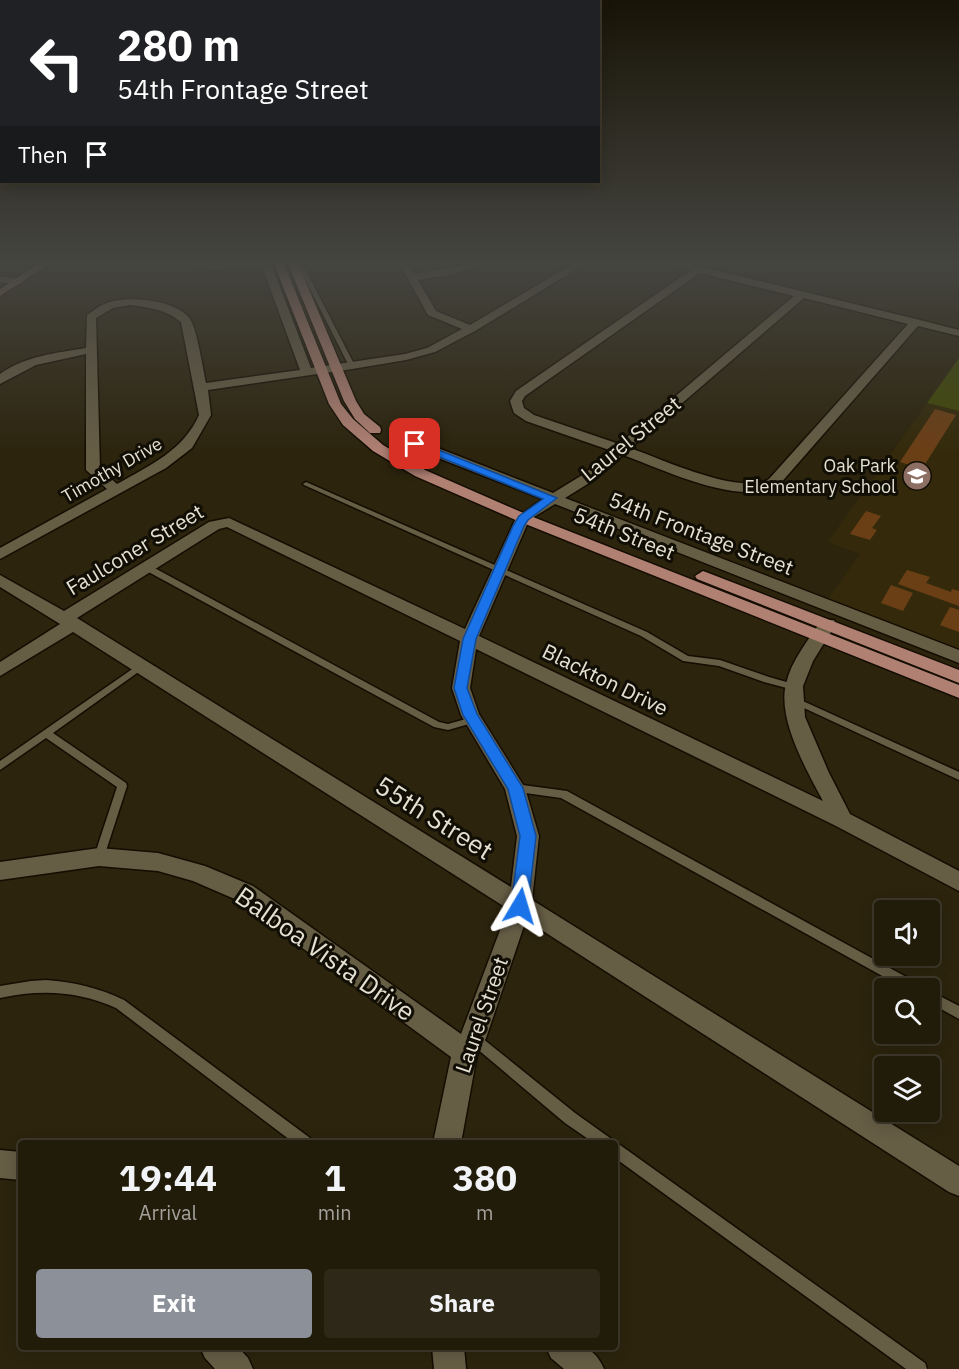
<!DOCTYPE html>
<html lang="en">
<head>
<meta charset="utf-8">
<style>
	:root { --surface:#211b0a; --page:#2d2818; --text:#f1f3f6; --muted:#a2a19c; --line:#3e392b; --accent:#8c9099 }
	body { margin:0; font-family:"IBM Plex Sans",sans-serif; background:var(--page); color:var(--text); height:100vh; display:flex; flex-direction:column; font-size:22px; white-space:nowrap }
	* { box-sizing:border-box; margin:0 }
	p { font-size:20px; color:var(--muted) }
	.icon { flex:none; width:33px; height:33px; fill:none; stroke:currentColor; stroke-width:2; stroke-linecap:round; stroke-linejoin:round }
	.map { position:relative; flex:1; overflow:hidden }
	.panel { position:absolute; left:18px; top:1140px; width:600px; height:210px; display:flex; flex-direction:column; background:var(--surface); border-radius:6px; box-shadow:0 3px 15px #0003,0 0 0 2px var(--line) }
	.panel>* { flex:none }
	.top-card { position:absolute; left:0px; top:0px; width:600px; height:183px; box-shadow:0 3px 15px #0003,0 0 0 2px var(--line); background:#202124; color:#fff; overflow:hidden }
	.fabs { position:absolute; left:874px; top:900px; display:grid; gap:12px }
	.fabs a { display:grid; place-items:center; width:66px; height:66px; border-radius:6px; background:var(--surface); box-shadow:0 3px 15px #0003,0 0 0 2px var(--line); font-size:30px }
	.pin { position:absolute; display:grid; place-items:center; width:51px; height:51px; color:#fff; margin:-26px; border-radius:12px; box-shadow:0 3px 9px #0006 }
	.me { position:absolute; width:66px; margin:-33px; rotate:7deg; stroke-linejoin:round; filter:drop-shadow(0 0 4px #0008) }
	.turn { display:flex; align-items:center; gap:21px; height:126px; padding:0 18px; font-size:27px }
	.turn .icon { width:78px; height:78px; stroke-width:2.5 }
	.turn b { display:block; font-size:42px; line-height:51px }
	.then { display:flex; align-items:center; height:57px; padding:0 18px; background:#0003; gap:12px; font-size:22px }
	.eta { display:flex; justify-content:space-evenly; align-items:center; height:102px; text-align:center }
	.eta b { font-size:36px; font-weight:700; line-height:42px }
	.button { display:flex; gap:12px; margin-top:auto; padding:12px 18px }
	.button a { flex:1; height:69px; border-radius:6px; background:var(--accent); color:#fff; font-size:24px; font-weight:700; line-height:69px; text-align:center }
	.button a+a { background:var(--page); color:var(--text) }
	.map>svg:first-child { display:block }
	.built { fill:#342a0b }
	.green { fill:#424907 }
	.building { fill:#6b3f16 }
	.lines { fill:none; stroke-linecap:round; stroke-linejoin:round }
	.lane-casing { stroke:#140d00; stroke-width:3 }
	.street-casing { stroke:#140d00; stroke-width:3 }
	.secondary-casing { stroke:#140d00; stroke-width:3 }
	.primary-casing { stroke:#140d00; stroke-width:3 }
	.lane { fill:#665d45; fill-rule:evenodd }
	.street { fill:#665d45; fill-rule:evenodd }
	.secondary { fill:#8b6e5c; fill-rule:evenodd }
	.primary { fill:#b08073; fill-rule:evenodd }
	.route { fill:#1a73e8; stroke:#114b97; stroke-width:1.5 }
	.labels { text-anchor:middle; stroke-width:6; stroke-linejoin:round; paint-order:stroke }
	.far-poi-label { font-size:18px; fill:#e4e0d2; stroke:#110e05; text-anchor:end }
	.far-street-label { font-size:18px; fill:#e4e0d2; stroke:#110e05 }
	.street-label { font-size:21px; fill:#e4e0d2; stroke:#110e05 }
	.near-street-label { font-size:26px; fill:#e4e0d2; stroke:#110e05 }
</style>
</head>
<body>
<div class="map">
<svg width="959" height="1369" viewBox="0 0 959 1369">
	<rect width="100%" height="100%" fill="#2c240d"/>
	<!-- built -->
	<polygon class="built" points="927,403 959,411 959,653 826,602 860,554 828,542"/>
	<!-- green -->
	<polygon class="green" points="959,358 959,411 927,403"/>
	<!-- building -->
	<g class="building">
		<polygon points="935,409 956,415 922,469 900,462"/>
		<polygon points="866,511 881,516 872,528 877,530 870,540 850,534"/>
		<polygon points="907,570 930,577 926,583 951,592 952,589 959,591 959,606 898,584"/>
		<polygon points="891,585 913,593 903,611 881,603"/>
		<polygon points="950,607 959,610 959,632 940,625"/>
	</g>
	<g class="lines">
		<!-- lane casing -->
		<g class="lane-casing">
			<g id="lane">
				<polygon points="296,261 301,261 355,366 354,367 349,366"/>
				<polygon points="306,482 647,632 688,656 720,660 769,677 797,685 799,687 794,690 764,682 719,666 683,661 641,636 304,485 303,484"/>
				<polygon points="143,565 149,565 439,722 448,724 473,717 476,718 478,720 476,722 448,730 434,727 143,569 142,567"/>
				<polygon points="141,663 145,666 144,668 53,733 126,783 127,786 104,857 103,860 99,862 95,860 94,857 117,787 46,738 0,770 0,761"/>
				<polygon points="794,697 959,772 959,780 791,702 789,700"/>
				<polygon points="515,784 567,791 919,984 921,988 904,988 561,798 511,791 510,788 511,785"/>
				<path d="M46 980C74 982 99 988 124 1000L310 1138 312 1143H294L116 1008C78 991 41 989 0 998V986L31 981Z"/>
				<polygon points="930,991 959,1006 959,1019 930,1003"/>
				<polygon points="473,1032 477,1034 575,1113 610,1138 612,1143 594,1143 565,1123 469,1042 467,1038 469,1034"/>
				<polygon points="615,1143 620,1145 925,1363 927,1369 906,1369 615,1158"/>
			</g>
		</g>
		<!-- street casing -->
		<g class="street-casing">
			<g id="street">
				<path d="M175 261 212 264 270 261 311 368 405 354 427 348 462 329 428 315 398 261H407L415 274 473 263V267L455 274 418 280 436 311 470 325 578 261H590L475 331 435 352 406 360 352 369 208 390 211 415 192 448 166 468 0 559V548L107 489 86 470V354L36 365 0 384V374C25 356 56 353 86 348L87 315C93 311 100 305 107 303 128 295 177 300 190 319 197 329 203 369 206 383L300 370 262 266 212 270ZM130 305C150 308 165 309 181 322L199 415C184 450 149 466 117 484L100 469 96 318 113 308Z"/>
				<path d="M660 261H678L920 320 959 330V336L918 326 779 485C740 508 663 469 623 455L594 480 565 498 959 650V663L555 504 529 520 479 636 823 801C807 771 777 719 786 684 791 661 808 640 822 620H834L836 624 813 661 803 686 805 717 829 773 850 814 959 871V891L836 826 476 649 470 688 479 714 525 788 539 836 532 900 959 1166V1196L949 1192 526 920 486 1038 477 1055 461 1143H433L451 1057 237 900 193 881 158 871 99 866 0 880V862L99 848 158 853 205 866 253 886 461 1034 508 909 73 632 0 676V662L60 624 0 587V575L64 611 209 522 229 518 465 629 516 518 543 499 410 447 393 430 399 426 420 441 553 493 584 474 612 451 526 421 514 413 510 401 516 391 691 270ZM700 273 794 296 619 444 534 415 524 408 522 401 525 396ZM804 298 908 324 769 479C740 496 662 459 630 448ZM227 527 460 641 452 688 461 715 505 789 517 836 511 887 77 618 219 529Z"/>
				<polygon points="0,276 22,280 23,282 18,285 0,282"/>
				<polygon points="0,1150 21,1152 21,1180 0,1178"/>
				<polygon points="200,1347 238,1347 248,1358 253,1369 215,1369 205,1358"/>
				<polygon points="432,1347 464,1347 466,1369 434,1369"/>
				<path d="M546 1347C573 1347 592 1340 604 1369H564L551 1358Z"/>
			</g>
		</g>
		<!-- secondary casing -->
		<g class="secondary-casing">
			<polygon id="secondary" points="43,261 54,261 0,296 0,289"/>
		</g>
		<!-- primary casing -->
		<g class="primary-casing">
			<g id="primary">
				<polygon points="273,261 283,261 341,404 353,419 383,445 425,470 528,515 959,685 959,698 518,521 415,476 373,451 343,425 329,404"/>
				<polygon points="287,261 297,261 356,401 364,414 380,427 381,430 380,433 370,433 355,419 344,401"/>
				<polygon points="703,571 959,670 959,683 697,579 695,576"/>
			</g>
		</g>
		<!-- lane -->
		<use href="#lane" class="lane"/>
		<!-- street -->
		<use href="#street" class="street"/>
		<!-- secondary -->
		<use href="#secondary" class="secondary"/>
		<!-- primary -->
		<use href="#primary" class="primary"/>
	</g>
	<!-- sky -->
	<linearGradient id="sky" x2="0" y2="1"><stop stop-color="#181407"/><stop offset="0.58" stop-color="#454540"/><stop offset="1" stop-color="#454540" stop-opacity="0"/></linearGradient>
	<rect width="959" height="453" fill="url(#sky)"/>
	<!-- route -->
	<polygon class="route" points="412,442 419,442 557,498 528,520 524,526 476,639 467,688 477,714 523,788 536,836 528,906 526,911 520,913 514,911 511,906 520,836 508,789 463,715 454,688 463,639 513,526 519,516 543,499 412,446"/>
	<!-- icons -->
	<defs>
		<g id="school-disc" transform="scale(1.5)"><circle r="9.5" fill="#8d6e63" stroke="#110e05"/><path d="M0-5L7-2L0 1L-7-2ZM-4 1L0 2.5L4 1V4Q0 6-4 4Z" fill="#fff"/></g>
	</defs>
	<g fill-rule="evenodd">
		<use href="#school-disc" x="917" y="476"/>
	</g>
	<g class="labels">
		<!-- far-poi labels -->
		<g class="far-poi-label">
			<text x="896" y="472">Oak Park<tspan x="896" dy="21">Elementary School</tspan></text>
		</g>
		<!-- far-street labels -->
		<g class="far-street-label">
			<text transform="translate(112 470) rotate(-30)" y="6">Timothy Drive</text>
		</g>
		<!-- street labels -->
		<g class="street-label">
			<text transform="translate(631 439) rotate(-39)" y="7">Laurel Street</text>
			<text transform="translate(624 534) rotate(22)" y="7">54th Street</text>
			<text transform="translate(701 534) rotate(21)" y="7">54th Frontage Street</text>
			<text transform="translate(135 550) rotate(-31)" y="7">Faulconer Street</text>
			<text transform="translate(605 680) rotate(26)" y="7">Blackton Drive</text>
			<text transform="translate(482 1015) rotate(-71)" y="7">Laurel Street</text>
		</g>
		<!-- near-street labels -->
		<g class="near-street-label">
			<text transform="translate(434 818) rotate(32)" y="9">55th Street</text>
			<text transform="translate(325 954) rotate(35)" y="9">Balboa Vista Drive</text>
		</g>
	</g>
</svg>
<div class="fabs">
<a><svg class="icon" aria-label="sound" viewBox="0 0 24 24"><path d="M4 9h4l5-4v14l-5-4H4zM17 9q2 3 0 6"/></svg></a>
<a><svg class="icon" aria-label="search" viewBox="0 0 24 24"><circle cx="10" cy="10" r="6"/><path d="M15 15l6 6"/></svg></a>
<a><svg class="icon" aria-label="layers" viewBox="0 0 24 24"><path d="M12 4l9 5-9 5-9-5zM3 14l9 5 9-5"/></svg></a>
</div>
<div class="pin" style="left:415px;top:444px;background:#d93025"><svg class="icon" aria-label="arrive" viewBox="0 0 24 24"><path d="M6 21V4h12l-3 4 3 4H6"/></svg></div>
<svg class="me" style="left:520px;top:906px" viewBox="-20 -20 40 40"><path d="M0-17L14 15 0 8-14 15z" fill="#1a73e8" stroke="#fff" stroke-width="4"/></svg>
<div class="top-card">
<div class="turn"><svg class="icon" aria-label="left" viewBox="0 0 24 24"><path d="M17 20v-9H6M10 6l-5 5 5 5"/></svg><div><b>280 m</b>54th Frontage Street</div></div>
<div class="then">Then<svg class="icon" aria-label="arrive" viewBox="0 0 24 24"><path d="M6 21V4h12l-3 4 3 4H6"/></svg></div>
</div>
<section class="panel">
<div class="eta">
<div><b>19:44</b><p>Arrival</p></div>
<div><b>1</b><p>min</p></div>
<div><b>380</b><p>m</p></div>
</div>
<div class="button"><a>Exit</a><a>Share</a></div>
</section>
</div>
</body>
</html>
